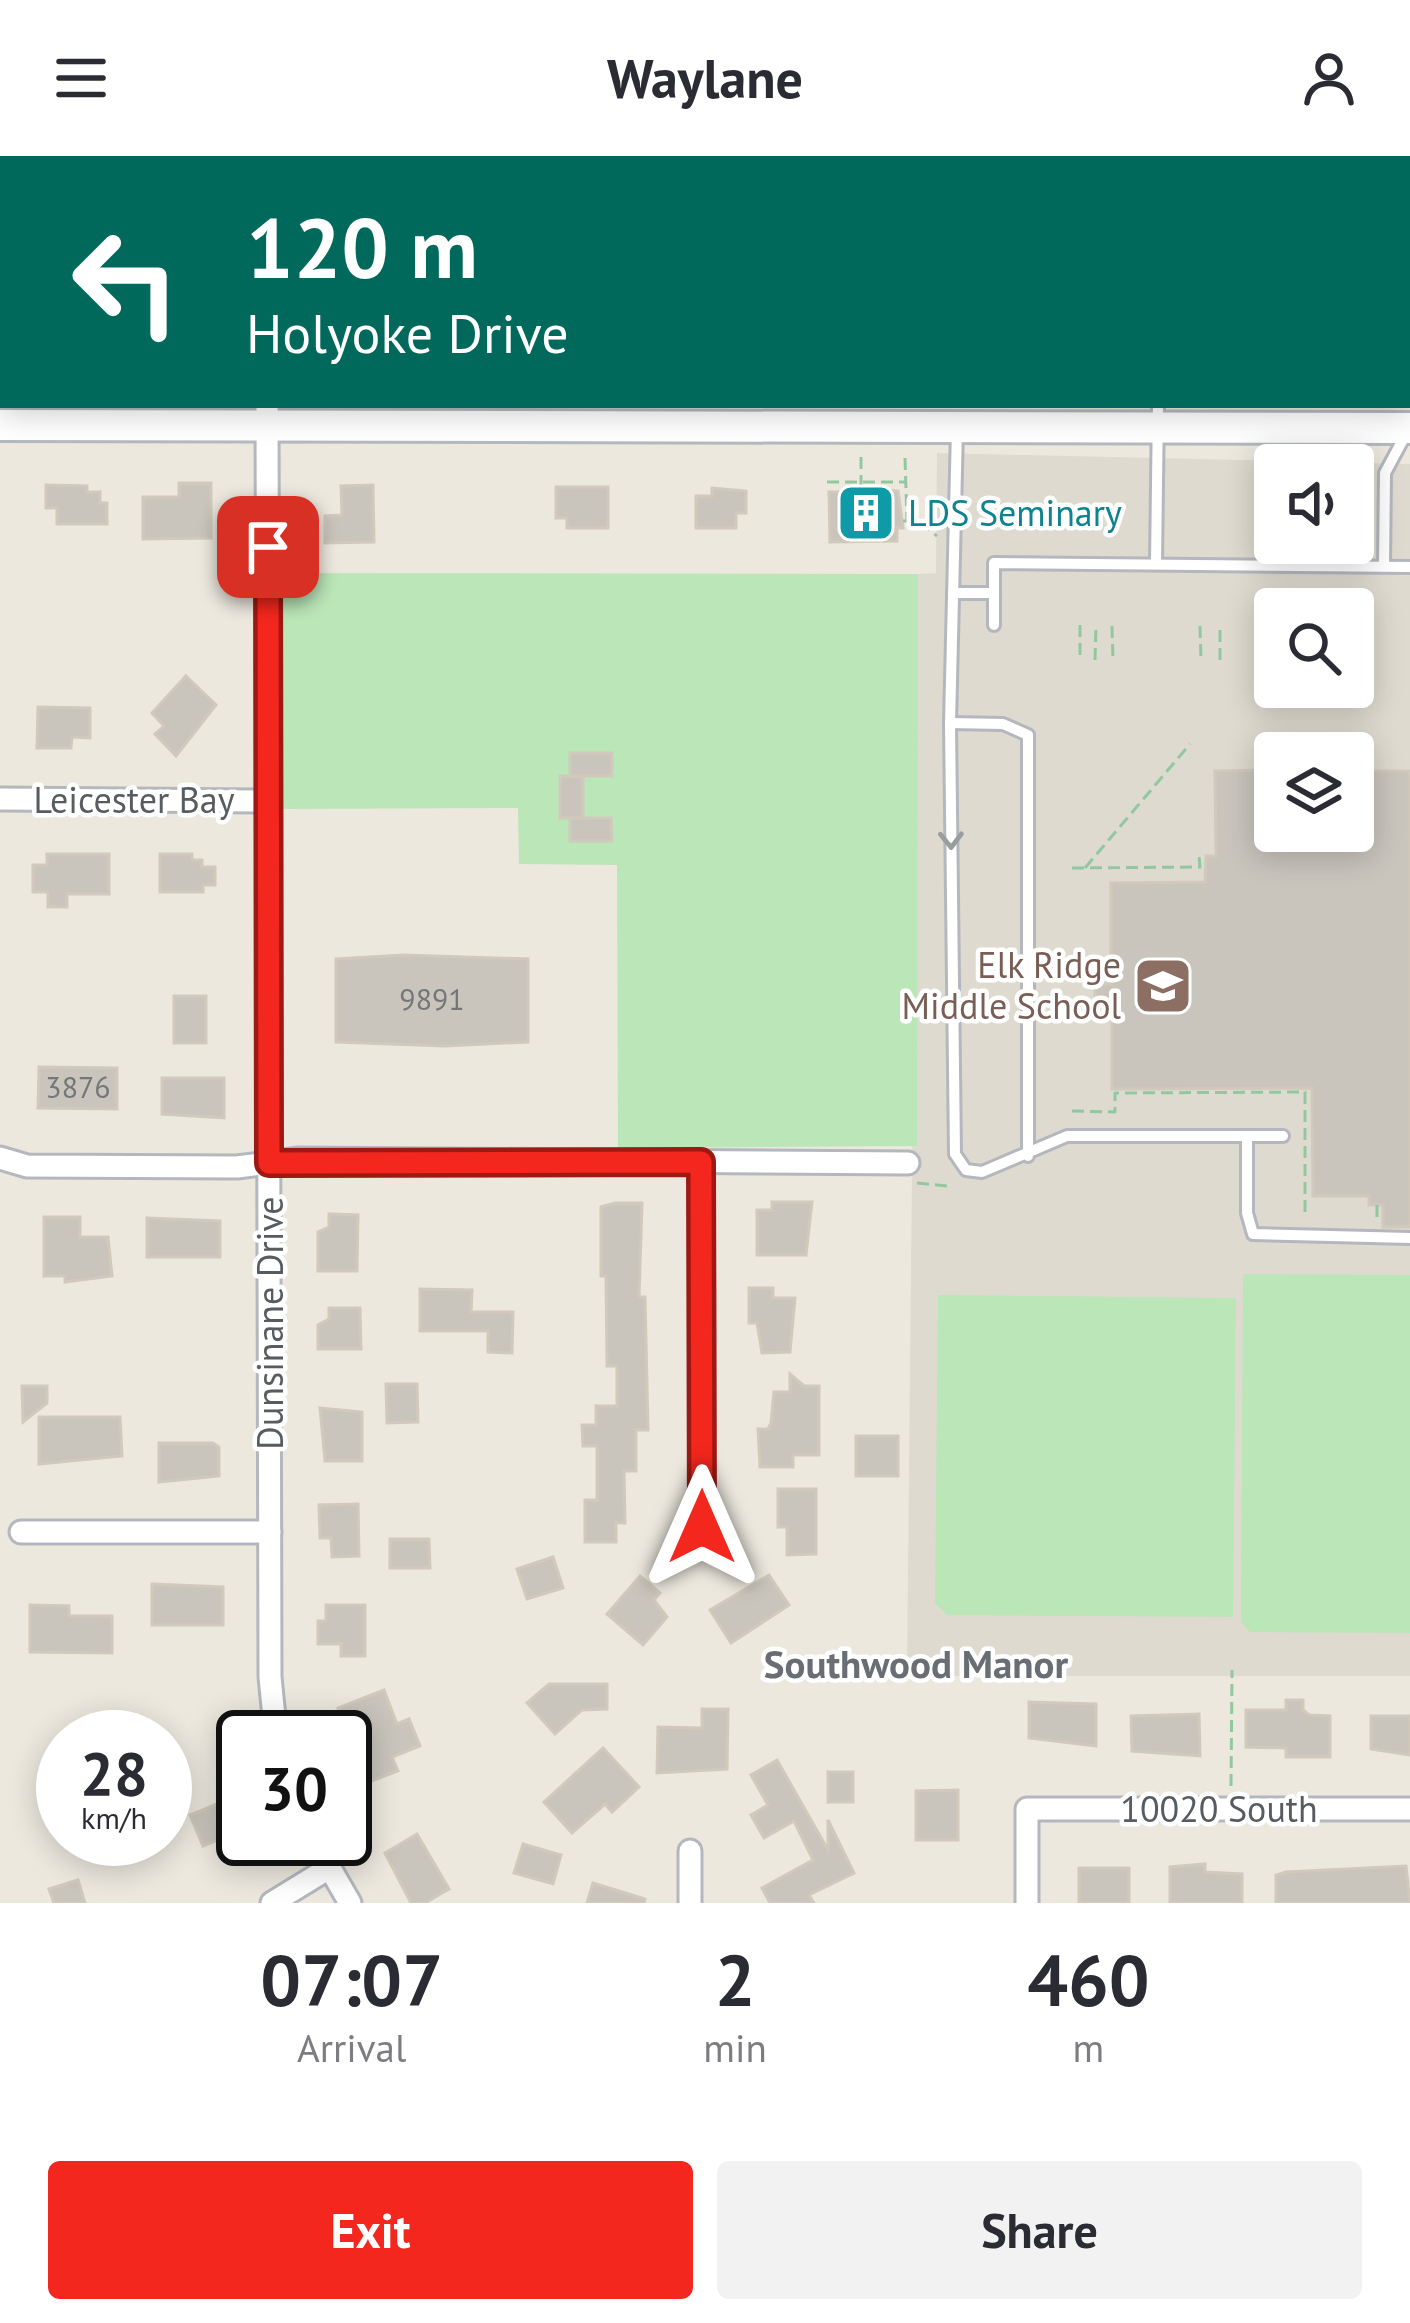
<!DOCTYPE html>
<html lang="en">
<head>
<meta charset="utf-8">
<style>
	:root { --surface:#fff; --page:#f2f2f3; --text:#2b2b33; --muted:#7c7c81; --accent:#f3271d }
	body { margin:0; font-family:"PT Sans",sans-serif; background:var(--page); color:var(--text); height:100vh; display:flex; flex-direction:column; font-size:45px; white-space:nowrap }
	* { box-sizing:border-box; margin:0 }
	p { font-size:39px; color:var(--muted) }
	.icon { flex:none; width:66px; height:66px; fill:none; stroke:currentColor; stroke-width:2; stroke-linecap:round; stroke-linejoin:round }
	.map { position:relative; height:1747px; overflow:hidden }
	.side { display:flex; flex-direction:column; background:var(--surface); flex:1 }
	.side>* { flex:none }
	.hud { position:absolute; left:0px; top:0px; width:1410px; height:252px; box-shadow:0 6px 30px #0003; background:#00695c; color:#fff; overflow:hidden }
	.buttons { position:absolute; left:1254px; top:288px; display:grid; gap:24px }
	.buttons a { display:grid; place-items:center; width:120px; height:120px; border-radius:12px; background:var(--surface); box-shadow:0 6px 30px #0003; font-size:60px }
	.speed { position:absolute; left:36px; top:1554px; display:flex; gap:24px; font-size:60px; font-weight:700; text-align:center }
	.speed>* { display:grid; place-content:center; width:156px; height:156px; border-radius:50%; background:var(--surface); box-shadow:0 6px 30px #0003; line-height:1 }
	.speed small { font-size:30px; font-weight:400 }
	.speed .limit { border:6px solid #111; border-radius:18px; background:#fff; color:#111 }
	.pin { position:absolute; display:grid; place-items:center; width:102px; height:102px; color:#fff; margin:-51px; border-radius:24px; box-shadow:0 6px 18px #0006 }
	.me { position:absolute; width:132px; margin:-66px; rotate:0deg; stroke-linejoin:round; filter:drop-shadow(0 0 9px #0008) }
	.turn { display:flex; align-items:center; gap:42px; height:252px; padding:0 48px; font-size:54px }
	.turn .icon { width:156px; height:156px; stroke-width:2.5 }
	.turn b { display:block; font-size:84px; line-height:102px }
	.eta { display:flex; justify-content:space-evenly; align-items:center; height:204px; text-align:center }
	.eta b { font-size:72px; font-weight:700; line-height:84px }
	.action { display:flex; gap:24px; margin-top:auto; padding:24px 48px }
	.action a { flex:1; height:138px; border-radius:12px; background:var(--accent); color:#fff; font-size:48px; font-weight:700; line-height:138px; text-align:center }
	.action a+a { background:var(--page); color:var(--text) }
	header { display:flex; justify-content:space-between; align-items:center; height:156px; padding:0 48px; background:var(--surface); font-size:54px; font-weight:700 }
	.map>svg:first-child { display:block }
	.commercial { fill:#fff3d0 }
	.education { fill:#dedacf; fill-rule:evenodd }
	.green { fill:#bae6b8 }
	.building { fill:#c9c5bd; stroke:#d1cabc; stroke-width:3 }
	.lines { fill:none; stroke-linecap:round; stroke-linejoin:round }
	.lane-casing { stroke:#b4b7bd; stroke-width:16 }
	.street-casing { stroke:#b4b7bd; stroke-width:27 }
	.secondary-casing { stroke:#b4b9bf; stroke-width:36 }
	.path { stroke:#91c89f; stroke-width:3; stroke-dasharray:12 6; stroke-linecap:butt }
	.lane { stroke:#fff; stroke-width:10 }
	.street { stroke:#fff; stroke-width:21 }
	.secondary { stroke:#fff; stroke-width:30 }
	.oneway { stroke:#9a9da0 }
	.route-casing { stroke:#9e1913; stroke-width:30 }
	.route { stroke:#f3271d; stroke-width:21 }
	.labels { text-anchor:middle; stroke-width:9; stroke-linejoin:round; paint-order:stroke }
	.number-label { font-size:30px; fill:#747678 }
	.culture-label { font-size:36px; fill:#0d838f; stroke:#fff; text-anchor:start }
	.street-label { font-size:36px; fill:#575c61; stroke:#fff }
	.education-label { font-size:36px; fill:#785e54; stroke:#fff; text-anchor:end }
	.neighbourhood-label { font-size:39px; font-weight:bold; fill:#686e73; stroke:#fff }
</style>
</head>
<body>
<header><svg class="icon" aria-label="menu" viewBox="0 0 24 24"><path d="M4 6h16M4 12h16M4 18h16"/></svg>Waylane<svg class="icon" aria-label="person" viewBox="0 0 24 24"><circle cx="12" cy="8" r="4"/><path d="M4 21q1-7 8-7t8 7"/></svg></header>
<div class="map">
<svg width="1410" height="1747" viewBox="0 0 1410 1747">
	<rect width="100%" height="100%" fill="#ece8de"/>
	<!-- commercial -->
	<polygon class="commercial" points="975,0 1410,0 1410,238 1407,3"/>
	<!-- education -->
	<path class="education" d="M937 297 1410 308V1520H907L918 418 936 417ZM1275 309H1353V387H1275ZM1275 453H1353V531H1275ZM1275 597H1353V675H1275Z"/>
	<!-- green -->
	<g class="green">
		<polygon points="280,417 918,418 917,990 618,992 617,709 519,708 518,652 280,653"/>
		<polygon points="1243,1118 1410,1119 1410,1477 1250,1476 1241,1466"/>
		<polygon points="938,1139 1236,1142 1233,1461 947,1459 935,1447"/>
	</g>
	<!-- building -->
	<g class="building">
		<polygon points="179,327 211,327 211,382 143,383 143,341 179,341"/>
		<polygon points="46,329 87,330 87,336 100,336 100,347 107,347 107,368 57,368 57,352 46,352"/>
		<polygon points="373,329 374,386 325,387 325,360 342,359 341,330"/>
		<polygon points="850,330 898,335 903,372 897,372 897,385 830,386 829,336 850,336"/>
		<polygon points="556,331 608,331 608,372 567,372 567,362 556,362"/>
		<polygon points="712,332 746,335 746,357 736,357 736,372 696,372 696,340 712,340"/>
		<polygon points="186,520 216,549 176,600 155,578 164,570 152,557"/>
		<polygon points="38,551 90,552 90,582 72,581 71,592 37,592"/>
		<rect x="570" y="597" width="42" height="23"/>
		<polygon points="1275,614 1275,675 1353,675 1353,615 1410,615 1410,1071 1383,1071 1383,1049 1369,1049 1369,1040 1313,1040 1312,932 1112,933 1112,861 1095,861 1095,828 1111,828 1111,727 1205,726 1206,700 1216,700 1215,615"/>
		<polygon points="560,620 583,621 583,662 560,662"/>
		<polygon points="570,662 611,662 612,685 570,685"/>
		<polygon points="47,698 109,698 109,738 67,738 67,751 48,751 48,736 33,736 33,709 47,709"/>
		<polygon points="160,698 192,698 192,704 202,704 202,711 215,711 215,729 203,729 203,736 160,736"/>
		<polygon points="404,799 528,803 528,886 445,890 336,886 336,803"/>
		<rect x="174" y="840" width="32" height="47"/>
		<polygon points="39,911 117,912 117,953 38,952"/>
		<polygon points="162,922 224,922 224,962 162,958"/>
		<polygon points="772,1046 812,1046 806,1099 757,1099 757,1054 772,1054"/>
		<polygon points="615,1047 642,1047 639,1141 645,1141 648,1274 636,1274 636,1315 624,1315 625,1367 616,1367 616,1386 585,1386 585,1344 597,1344 597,1290 583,1290 582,1269 596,1269 596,1250 617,1250 617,1210 607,1210 606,1120 601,1120 601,1051"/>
		<polygon points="329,1058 358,1059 357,1115 318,1115 318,1076 329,1071"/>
		<polygon points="44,1061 80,1061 80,1081 108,1081 112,1120 65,1126 65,1120 44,1120"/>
		<polygon points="147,1062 220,1065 220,1101 147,1101"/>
		<polygon points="749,1132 773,1132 773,1142 795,1142 790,1196 762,1197 757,1167 749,1167"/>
		<polygon points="420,1133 472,1134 471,1156 513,1156 512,1197 488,1196 488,1175 420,1175"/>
		<polygon points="329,1152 360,1152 361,1193 318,1193 318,1169 329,1163"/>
		<polygon points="790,1218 804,1230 819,1230 819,1299 793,1299 793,1311 760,1311 758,1273 768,1273 771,1267 774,1236 790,1236"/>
		<polygon points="386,1228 417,1228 418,1266 387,1267"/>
		<polygon points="22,1230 47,1230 47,1247 23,1266"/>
		<polygon points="320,1252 362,1256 362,1305 325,1305"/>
		<polygon points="39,1261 120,1261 122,1300 39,1308"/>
		<rect x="856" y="1280" width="42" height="40"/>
		<polygon points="159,1287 213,1287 219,1291 219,1320 159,1326"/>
		<polygon points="778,1333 816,1333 816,1398 787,1399 787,1371 778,1371"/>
		<polygon points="358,1348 359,1400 332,1401 331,1382 320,1382 319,1349"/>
		<polygon points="390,1383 429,1383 430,1412 390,1412"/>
		<polygon points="553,1401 563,1432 527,1443 517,1413"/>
		<polygon points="769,1419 789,1449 731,1487 710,1454"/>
		<polygon points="640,1420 660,1437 654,1444 667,1461 643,1489 607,1458"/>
		<polygon points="152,1428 223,1431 223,1469 152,1469"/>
		<polygon points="30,1449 69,1450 69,1460 112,1460 112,1497 30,1496"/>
		<polygon points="326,1449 365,1449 365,1500 341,1500 341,1488 318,1488 318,1465 326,1465"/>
		<polygon points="549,1528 607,1528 607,1553 582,1554 555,1578 527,1547"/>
		<polygon points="384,1534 397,1568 409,1563 420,1590 392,1601 398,1615 361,1629 345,1603 345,1590 352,1587 338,1552"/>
		<polygon points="1286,1544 1303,1544 1303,1554 1309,1559 1330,1560 1330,1601 1286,1601 1286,1592 1246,1591 1246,1554 1286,1554"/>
		<polygon points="1029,1546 1096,1548 1096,1590 1029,1582"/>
		<polygon points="702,1553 728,1553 727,1613 657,1617 658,1571 702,1572"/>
		<polygon points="1199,1558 1200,1600 1132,1595 1131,1560"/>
		<polygon points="1371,1560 1410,1560 1410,1599 1371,1593"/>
		<polygon points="603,1592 639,1631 612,1656 605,1648 572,1677 544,1646"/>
		<polygon points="777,1604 828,1694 828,1664 854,1717 809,1739 814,1747 770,1747 762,1732 813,1704 794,1665 764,1682 751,1659 768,1649 751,1619"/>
		<rect x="828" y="1616" width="25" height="30"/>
		<polygon points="958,1634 958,1684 916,1684 916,1635"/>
		<polygon points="239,1639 243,1648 242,1709 230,1679 203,1690 190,1659"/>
		<polygon points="417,1678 449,1733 425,1747 411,1747 385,1697"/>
		<polygon points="523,1688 561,1699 553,1728 514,1717"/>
		<polygon points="1205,1708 1205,1716 1242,1718 1242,1747 1170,1747 1170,1711"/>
		<polygon points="1406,1710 1410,1747 1276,1747 1276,1719 1286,1716"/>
		<rect x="1079" y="1712" width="50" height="35"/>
		<polygon points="78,1724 85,1747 54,1747 49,1733"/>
		<polygon points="593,1727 645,1743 644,1747 587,1747"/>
	</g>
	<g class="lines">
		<!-- lane casing -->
		<g class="lane-casing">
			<g id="lane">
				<polyline points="1407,198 1410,198"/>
				<polyline points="957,273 950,567 955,998 966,1014 982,1016 1067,980 1283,980"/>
				<polyline points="1156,408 1158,249"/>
				<polyline points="1384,410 1385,317 1407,276"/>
				<polyline points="953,437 994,437 994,469"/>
				<polyline points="994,437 994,407 1410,411"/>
				<polyline points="950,567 1003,568 1028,579 1028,1000"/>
				<polyline points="1247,980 1247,1057 1253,1078 1410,1082"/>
			</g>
		</g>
		<!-- street casing -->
		<g class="street-casing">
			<g id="street">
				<polyline points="267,0 267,3"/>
				<polyline points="958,0 959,3"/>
				<polyline points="267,249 270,1521 276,1581"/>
				<polyline points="0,643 268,645"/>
				<polyline points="0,1002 27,1010 237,1011 299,1003 908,1007"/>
				<polyline points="701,1006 702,1371"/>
				<polyline points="21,1376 270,1376"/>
				<polyline points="313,1683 350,1747"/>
				<polyline points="690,1695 690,1747"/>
				<polyline points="272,1747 329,1712"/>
				<polyline points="1027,1747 1027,1653 1410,1653"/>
			</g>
		</g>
		<!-- secondary casing -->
		<g class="secondary-casing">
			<polyline id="secondary" points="0,269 1410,272"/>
		</g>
		<!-- path -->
		<g class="path">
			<polyline points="861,301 861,330"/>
			<polyline points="905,302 907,365"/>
			<polyline points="827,326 906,326"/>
			<polyline points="903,365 919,365 937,380"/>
			<polyline points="1080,469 1080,504"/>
			<polyline points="1112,470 1113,504"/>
			<polyline points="1200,470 1201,504"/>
			<polyline points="1095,504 1096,470"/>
			<polyline points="1220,504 1220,470"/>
			<polyline points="1072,712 1200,711 1199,700"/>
			<polyline points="1085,712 1190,588"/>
			<polyline points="1072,955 1115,956 1115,937 1305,936 1305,1060"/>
			<polyline points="917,1027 948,1030"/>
			<polyline points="1377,1049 1377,1063"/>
			<polyline points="1231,1630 1232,1514"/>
		</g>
		<!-- lane -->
		<use href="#lane" class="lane"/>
		<!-- street -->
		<use href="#street" class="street"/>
		<!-- secondary -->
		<use href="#secondary" class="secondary"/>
	</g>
	<!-- one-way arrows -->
	<defs><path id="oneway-chevron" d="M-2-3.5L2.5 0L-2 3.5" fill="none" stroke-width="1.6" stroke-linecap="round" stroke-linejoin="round" transform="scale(3)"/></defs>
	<use class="oneway" href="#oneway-chevron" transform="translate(951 684) rotate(89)"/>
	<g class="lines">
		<!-- route casing -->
		<g class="route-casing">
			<polyline id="route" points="268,391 269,1007 701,1006 702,1371"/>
		</g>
		<!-- route -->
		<use href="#route" class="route"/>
	</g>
	<!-- icons -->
	<defs>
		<g id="building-square" transform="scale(3)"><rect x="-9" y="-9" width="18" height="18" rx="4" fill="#0f9aa8" stroke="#fff"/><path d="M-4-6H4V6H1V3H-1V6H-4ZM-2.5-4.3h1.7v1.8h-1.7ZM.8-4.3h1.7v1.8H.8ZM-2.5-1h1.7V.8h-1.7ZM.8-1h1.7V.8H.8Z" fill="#fff"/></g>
		<g id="school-square" transform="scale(3)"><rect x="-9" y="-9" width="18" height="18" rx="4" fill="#8d6e63" stroke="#fff"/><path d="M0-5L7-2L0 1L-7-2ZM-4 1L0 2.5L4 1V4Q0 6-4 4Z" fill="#fff"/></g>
	</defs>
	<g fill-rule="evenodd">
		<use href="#building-square" x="866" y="357"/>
		<use href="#school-square" x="1163" y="830"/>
	</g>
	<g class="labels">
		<!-- number labels -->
		<g class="number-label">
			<text x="432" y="854">9891</text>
			<text x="78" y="942">3876</text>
		</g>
		<!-- culture labels -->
		<g class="culture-label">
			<text x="908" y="370">LDS Seminary</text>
		</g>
		<!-- street labels -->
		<g class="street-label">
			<text x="134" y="657">Leicester Bay</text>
			<text transform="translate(270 1167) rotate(-90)" y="13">Dunsinane Drive</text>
			<text x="1219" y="1666">10020 South</text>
		</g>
		<!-- education labels -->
		<g class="education-label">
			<text x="1121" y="822">Elk Ridge<tspan x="1121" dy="41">Middle School</tspan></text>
		</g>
		<!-- neighbourhood labels -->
		<g class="neighbourhood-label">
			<text x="916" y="1522">Southwood Manor</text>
		</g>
	</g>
</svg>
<div class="buttons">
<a><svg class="icon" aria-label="sound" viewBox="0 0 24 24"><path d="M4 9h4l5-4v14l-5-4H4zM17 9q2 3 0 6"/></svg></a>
<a><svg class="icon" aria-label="search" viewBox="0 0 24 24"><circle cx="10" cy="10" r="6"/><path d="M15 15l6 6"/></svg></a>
<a><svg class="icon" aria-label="layers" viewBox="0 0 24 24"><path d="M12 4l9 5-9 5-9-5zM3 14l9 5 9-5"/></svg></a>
</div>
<div class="speed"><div>28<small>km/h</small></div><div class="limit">30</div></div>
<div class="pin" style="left:268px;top:391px;background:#d93025"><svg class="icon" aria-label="arrive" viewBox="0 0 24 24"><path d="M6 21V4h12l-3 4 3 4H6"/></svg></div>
<svg class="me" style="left:702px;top:1371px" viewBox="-20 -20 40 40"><path d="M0-17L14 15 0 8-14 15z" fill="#f3271d" stroke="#fff" stroke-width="4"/></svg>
<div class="hud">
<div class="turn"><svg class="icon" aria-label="left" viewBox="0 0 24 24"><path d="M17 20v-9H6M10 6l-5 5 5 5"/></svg><div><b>120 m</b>Holyoke Drive</div></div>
</div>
</div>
<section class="side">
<div class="eta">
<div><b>07:07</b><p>Arrival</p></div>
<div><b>2</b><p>min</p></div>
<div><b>460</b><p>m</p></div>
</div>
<div class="action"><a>Exit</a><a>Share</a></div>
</section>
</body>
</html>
